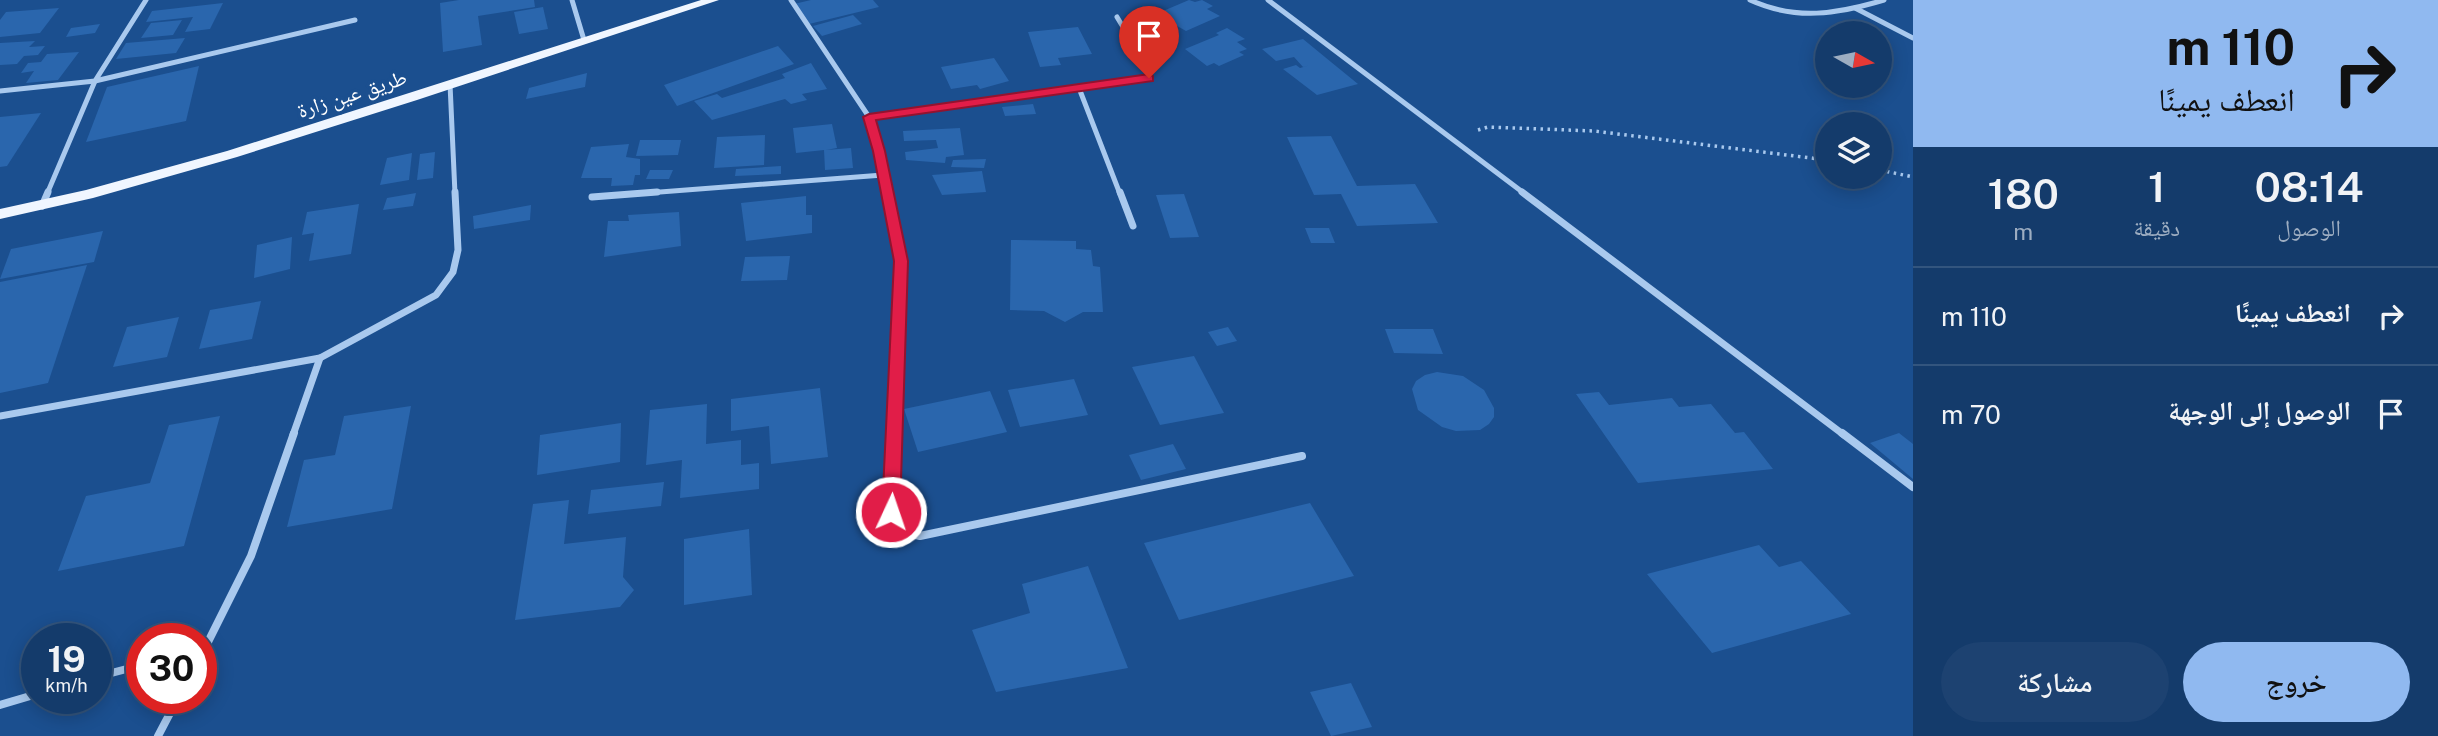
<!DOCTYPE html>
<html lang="ar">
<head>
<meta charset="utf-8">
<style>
	:root { --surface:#143b6b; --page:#1d4271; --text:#f1f3f6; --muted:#9dadc1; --line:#33557e; --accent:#90b9f0 }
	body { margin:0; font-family:"Public Sans","Noto Naskh Arabic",sans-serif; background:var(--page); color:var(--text); direction:rtl; height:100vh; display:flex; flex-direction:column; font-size:26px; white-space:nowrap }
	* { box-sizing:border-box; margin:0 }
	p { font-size:23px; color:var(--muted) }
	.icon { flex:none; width:38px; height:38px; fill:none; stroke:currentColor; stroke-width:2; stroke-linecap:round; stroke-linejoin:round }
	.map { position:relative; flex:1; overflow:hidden; direction:ltr }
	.panel { display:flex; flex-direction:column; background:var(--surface); width:525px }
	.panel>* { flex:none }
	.hud { background:#90b9f0; color:#111; overflow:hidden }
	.needle { width:46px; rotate:99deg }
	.fabs { position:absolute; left:1815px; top:21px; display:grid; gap:14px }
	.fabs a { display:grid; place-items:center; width:77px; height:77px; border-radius:50%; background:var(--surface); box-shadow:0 4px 18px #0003,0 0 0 2px var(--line); font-size:35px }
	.speed { position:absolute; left:21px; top:623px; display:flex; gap:14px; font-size:35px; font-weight:700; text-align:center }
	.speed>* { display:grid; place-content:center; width:91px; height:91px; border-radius:50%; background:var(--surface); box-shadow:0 4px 18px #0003,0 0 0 2px var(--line); line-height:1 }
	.speed small { font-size:18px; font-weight:400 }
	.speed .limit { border:10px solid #d22; background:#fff; color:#111 }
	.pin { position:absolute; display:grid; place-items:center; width:60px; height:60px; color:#fff; margin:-72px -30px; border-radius:50% 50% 50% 0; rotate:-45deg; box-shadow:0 0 7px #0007 }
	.pin .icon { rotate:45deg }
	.me { position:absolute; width:77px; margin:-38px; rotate:3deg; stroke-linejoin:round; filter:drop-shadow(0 0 5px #0008) }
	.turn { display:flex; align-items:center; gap:24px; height:147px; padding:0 28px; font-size:32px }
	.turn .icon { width:91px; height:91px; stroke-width:2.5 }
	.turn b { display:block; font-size:49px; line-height:60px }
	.eta { display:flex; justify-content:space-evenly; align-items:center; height:119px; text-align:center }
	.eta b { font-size:42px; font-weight:600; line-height:49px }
	.action { display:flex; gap:14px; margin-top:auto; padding:14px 28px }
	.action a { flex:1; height:80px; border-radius:42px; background:var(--accent); color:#111; font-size:28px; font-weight:600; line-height:80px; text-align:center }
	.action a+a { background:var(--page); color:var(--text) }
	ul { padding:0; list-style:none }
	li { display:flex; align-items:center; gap:21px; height:98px; padding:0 28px; border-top:2px solid var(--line) }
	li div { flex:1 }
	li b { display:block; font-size:26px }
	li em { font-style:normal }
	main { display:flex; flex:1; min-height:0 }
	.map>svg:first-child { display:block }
	.building { fill:#2a66ad }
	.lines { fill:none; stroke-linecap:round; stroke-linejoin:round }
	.path { stroke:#a9c9ee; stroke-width:3.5; stroke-dasharray:2.5 4.5; stroke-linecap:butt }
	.street-far2 { stroke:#a9c9ee; stroke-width:5 }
	.street-far1 { stroke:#a9c9ee; stroke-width:7 }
	.street { stroke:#a9c9ee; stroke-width:8 }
	.primary { fill:#f0f6ff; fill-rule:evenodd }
	.route { fill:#e11d48; stroke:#92132f; stroke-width:2 }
	.labels { text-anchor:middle; stroke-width:7; stroke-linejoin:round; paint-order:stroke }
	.far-street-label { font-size:21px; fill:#fff; stroke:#1b4f8f }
</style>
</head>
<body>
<main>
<section class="panel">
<div class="hud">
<div class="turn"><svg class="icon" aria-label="right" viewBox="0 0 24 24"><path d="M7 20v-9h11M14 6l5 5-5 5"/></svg><div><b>110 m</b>انعطف يمينًا</div></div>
</div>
<div class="eta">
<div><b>08:14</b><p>الوصول</p></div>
<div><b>1</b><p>دقيقة</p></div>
<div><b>180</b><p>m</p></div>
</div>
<ul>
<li><svg class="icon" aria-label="right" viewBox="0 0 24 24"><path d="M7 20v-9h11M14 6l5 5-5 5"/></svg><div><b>انعطف يمينًا</b></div><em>110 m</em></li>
<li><svg class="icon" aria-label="arrive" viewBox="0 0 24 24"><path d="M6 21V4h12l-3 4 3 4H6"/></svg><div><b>الوصول إلى الوجهة</b></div><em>70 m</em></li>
</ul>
<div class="action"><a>خروج</a><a>مشاركة</a></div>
</section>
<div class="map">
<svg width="1913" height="736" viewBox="0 0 1913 736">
	<rect width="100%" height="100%" fill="#1b4f8f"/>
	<!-- building -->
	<g class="building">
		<polygon points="459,0 534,0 535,7 478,16 482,45 443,52 440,3"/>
		<polygon points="811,0 873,0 879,7 809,24 794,4"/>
		<polygon points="1189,0 1195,2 1202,0 1213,6 1207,9 1220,16 1186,31 1156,14"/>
		<polygon points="223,3 210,29 185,32 193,17 146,22 152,11"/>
		<polygon points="543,7 548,29 519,34 514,12"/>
		<polygon points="59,8 40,33 0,37 0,20 6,12"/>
		<polygon points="853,15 862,24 822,36 813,26"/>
		<polygon points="182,20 173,35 141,38 151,23"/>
		<polygon points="100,24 95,33 66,37 71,28"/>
		<polygon points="1078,27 1092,54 1058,58 1061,65 1040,67 1028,32"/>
		<polygon points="1227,28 1245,39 1237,42 1247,49 1239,52 1244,55 1219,66 1214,63 1207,66 1185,49 1219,35 1216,33"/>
		<polygon points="185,38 176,53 116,59 126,43"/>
		<polygon points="1303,39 1331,62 1358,84 1317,95 1283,69 1296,65 1300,68 1310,65 1303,67 1294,57 1276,61 1262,49"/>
		<polygon points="35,41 29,47 45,46 38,55 24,56 17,64 0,65 0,43"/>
		<polygon points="778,46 794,64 677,106 664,85"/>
		<polygon points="79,52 58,80 26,83 34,71 21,73 28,63 41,62 47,54"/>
		<polygon points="994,58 1009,81 980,89 977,85 951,89 941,67"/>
		<polygon points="811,63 827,89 802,94 807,100 791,104 785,99 712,120 694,101 717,94 722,98 785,78 782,74"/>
		<polygon points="199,66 186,121 86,142 107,87"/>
		<polygon points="587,73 585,87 526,99 529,88"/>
		<polygon points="1033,104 1036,114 1005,116 1002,107"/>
		<polygon points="41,113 7,166 0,167 0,117"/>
		<polygon points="832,124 837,148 826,150 851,148 853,168 825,170 824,150 796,153 793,128"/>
		<polygon points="960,128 964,155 946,157 945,163 906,160 905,152 938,148 936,140 904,141 903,131"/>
		<polygon points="765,135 764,165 714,168 717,137"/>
		<polygon points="1331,136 1357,186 1415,184 1438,223 1357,226 1341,194 1314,195 1287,137"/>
		<polygon points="640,140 681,140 678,155 636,156"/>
		<polygon points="629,144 626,157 640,159 640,175 635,175 633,185 611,186 612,178 581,178 591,147"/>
		<polygon points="435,152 433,178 417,180 420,154"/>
		<polygon points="412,153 409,180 380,185 387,158"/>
		<polygon points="986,159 984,168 951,167 953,160"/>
		<polygon points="781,166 781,174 735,176 736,169"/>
		<polygon points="650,170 673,170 669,179 646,179"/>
		<polygon points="982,171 986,192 942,195 932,175"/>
		<polygon points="416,193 413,206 383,210 387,198"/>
		<polygon points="1184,194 1199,237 1170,238 1156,195"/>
		<polygon points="806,196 806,215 812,215 812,233 746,241 741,203"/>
		<polygon points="359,204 351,254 309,261 314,233 302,235 307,212"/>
		<polygon points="531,205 530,220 474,229 473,216"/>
		<polygon points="679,212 681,246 604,257 608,221 629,221 628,215"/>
		<polygon points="1305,228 1329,228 1335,243 1311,243"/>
		<polygon points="103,231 94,262 0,279 11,249"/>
		<polygon points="292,237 290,269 254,278 257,245"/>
		<polygon points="1011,240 1076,241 1076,249 1091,250 1093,266 1100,267 1103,312 1083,312 1065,322 1044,311 1010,310"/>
		<polygon points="790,256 787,280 741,281 745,257"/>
		<polygon points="87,265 48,383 0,393 0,282"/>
		<polygon points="261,301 252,339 199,349 210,310"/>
		<polygon points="179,317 167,357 113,367 127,327"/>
		<polygon points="1228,327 1237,341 1217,346 1208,332"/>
		<polygon points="1385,329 1433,329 1443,354 1394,353"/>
		<polygon points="1194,356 1224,413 1160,425 1132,367"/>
		<polygon points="1437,372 1463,376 1484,390 1494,408 1494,417 1489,424 1480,430 1456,431 1442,427 1418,410 1412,389 1416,381 1425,375"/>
		<polygon points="1074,379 1088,415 1020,427 1008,390"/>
		<polygon points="820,388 828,457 771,464 769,426 731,431 731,399"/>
		<polygon points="990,391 1007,432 918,452 904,409"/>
		<polygon points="1599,392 1609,405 1672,398 1679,407 1711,404 1735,433 1744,432 1773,469 1638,483 1576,394"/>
		<polygon points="707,404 706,444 741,440 741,465 759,463 759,489 680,498 682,460 646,465 650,410"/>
		<polygon points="411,406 392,509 287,527 304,460 335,455 344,416"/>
		<polygon points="220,416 184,546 58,571 86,496 150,483 169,425"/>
		<polygon points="621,423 620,462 537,475 540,435"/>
		<polygon points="1899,433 1913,444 1913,479 1870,443"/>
		<polygon points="1173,444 1186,469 1141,480 1129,455"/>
		<polygon points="664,482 661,506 588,514 591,490"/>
		<polygon points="569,500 564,544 626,537 623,577 634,590 620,607 515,620 533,504"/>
		<polygon points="1310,503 1354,576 1179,620 1144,543"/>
		<polygon points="749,529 752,595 684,605 684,539"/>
		<polygon points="1759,545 1779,567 1801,561 1851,614 1712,653 1647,574"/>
		<polygon points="1088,566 1128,668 996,692 972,630 1030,613 1022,584"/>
		<polygon points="1351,683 1372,727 1331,736 1310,692"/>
	</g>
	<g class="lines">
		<!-- path -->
		<g class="path">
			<polyline points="1478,130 1488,127 1594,131 1827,160"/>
			<polyline points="1880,170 1913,177"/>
		</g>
		<!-- street-far2 -->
		<g class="street-far2">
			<polyline points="572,0 584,40"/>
			<polyline points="791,0 869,117 888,194"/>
			<polyline points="1268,0 1525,194"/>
			<path d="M1750 0C1796 21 1837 14 1884 0"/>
			<polyline points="1855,8 1913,38"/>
			<polyline points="450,84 455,194"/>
			<polyline points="1079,88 1120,194"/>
			<polyline points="0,91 95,81 355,20"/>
			<polyline points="869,117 1149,78 1150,72 1117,17"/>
			<polyline points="47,194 95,81 146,0"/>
			<polyline points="634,194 883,175"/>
		</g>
		<!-- street-far1 -->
		<g class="street-far1">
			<polyline points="887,192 901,261 894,435"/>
			<polyline points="1120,192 1133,226"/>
			<polyline points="1522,192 1844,435"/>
			<polyline points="592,197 657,192"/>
			<polyline points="42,206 48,192"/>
			<polyline points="0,416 320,358"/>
			<polyline points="293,435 320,358 436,295 453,272 458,250 455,192"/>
		</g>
		<!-- street -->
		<g class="street">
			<polyline points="894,433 891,512 903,532 920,536 1302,456"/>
			<polyline points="1842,433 1913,487"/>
			<polyline points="201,656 251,556 294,433"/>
			<polyline points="96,677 142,665"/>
			<polyline points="0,705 37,694"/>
			<polyline points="158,736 178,698"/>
		</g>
		<!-- primary -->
		<polygon class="primary" points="701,0 719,0 417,100 237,157 93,198 0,219 0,209 86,190 227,151"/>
	</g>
	<!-- route -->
	<polygon class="route" points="1149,74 1153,76 1153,81 876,120 885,151 908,261 900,512 897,517 891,520 884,517 882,512 894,261 873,151 863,117 869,114"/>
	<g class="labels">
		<!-- far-street labels -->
		<g class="far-street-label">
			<text transform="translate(352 94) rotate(-18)" y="7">طريق عين زارة</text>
		</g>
	</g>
</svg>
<div class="fabs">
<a><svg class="needle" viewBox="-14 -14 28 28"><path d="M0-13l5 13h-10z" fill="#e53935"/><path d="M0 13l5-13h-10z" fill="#9dadc1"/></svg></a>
<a><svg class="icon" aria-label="layers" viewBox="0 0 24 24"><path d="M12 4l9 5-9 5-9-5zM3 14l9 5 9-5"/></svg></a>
</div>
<div class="speed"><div>19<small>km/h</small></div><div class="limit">30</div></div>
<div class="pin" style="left:1149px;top:78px;background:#d93025"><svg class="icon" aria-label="arrive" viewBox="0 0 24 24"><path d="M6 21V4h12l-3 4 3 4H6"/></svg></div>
<svg class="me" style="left:891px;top:512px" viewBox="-20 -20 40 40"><circle r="17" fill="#e11d48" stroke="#fff" stroke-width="3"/><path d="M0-11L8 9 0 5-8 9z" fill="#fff"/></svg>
</div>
</main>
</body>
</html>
